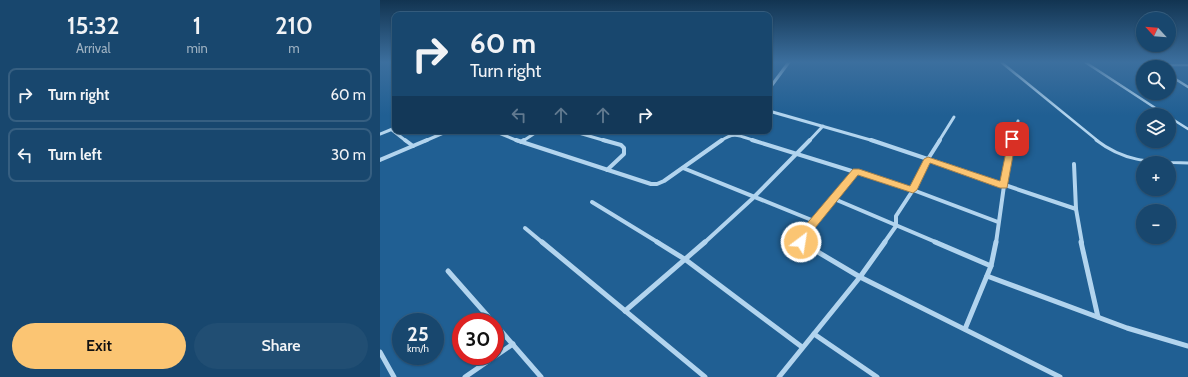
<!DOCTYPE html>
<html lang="en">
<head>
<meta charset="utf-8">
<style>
	:root { --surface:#18476e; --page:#214e73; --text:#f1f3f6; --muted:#9fb2c2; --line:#365f81; --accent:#fbc573 }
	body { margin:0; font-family:Cabin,sans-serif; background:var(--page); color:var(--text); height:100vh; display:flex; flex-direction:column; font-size:15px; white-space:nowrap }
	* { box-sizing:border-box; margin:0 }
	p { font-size:13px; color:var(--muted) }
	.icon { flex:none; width:22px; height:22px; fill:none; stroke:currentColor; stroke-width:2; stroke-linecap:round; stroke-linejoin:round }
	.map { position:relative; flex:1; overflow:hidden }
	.panel { display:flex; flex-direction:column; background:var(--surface); width:380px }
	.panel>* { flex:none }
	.top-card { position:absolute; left:12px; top:12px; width:380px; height:122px; border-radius:8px; box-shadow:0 1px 3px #0004,0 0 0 1px var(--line); background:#18476e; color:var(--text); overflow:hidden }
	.needle { width:26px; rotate:296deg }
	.buttons { position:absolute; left:756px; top:12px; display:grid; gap:8px }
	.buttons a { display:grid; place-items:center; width:40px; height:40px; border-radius:50%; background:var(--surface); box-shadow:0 1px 3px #0004,0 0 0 1px var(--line); font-size:20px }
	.speed { position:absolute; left:12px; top:313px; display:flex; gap:8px; font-size:20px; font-weight:700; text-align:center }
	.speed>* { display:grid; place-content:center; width:52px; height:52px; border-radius:50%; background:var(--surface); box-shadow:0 1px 3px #0004,0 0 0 1px var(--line); line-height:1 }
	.speed small { font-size:10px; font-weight:400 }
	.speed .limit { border:6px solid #d22; background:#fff; color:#111 }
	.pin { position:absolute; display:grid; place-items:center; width:34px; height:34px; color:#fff; margin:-17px; border-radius:8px; box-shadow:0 2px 6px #0006 }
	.me { position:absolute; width:44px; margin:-22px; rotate:31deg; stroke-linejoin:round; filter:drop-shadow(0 0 3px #0008) }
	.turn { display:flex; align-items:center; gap:14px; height:84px; padding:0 12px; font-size:18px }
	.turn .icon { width:52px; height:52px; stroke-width:2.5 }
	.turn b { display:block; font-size:28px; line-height:34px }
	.lanes { display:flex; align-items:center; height:38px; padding:0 12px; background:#0003; justify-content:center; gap:20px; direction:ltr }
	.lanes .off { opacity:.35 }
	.eta { display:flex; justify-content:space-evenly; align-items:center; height:68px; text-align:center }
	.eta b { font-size:24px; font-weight:600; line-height:28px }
	.cta { display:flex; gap:8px; margin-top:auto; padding:8px 12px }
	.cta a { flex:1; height:46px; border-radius:24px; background:var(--accent); color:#111; font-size:16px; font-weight:600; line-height:46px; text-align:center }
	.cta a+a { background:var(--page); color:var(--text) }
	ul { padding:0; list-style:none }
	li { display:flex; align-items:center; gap:12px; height:54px; margin:0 8px 6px; padding:0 4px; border:2px solid var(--line); border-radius:8px }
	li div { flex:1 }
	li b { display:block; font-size:15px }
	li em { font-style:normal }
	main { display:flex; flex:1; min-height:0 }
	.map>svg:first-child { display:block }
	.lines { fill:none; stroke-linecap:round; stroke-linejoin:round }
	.lane-far1 { stroke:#b2d4ee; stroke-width:2.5 }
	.lane { stroke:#b2d4ee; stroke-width:3 }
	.street-far2 { stroke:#b2d4ee; stroke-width:3 }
	.street-far1 { stroke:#b2d4ee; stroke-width:4 }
	.street { stroke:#b2d4ee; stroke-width:5 }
	.route { fill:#fbc573; stroke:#a3804b }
</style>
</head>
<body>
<main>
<section class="panel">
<div class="eta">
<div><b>15:32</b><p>Arrival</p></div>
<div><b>1</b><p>min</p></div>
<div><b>210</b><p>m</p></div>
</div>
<ul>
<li><svg class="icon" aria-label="right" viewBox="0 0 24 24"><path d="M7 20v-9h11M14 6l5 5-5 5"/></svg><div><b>Turn right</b></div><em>60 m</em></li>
<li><svg class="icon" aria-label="left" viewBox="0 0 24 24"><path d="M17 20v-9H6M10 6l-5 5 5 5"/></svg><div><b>Turn left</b></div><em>30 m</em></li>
</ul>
<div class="cta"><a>Exit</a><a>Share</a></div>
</section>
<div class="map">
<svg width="808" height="377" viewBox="0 0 808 377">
	<rect width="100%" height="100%" fill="#205f93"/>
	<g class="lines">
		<!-- lane-far1 -->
		<g class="lane-far1">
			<polyline points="621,62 718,141"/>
			<polyline points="705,62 786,115"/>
			<polyline points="768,62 774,66"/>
			<polyline points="773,65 808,65"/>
			<polyline points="789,75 808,87"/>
			<polyline points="789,117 808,129"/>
		</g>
		<!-- lane -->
		<path class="lane" d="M716 140C746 163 772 162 808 163"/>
		<!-- street-far2 -->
		<g class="street-far2">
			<polyline points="389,89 409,62"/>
			<polyline points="389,111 494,141"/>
			<polyline points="12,130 26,141"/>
			<polyline points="114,131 138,141"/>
			<polyline points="192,131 226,141"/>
			<polyline points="0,134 15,128"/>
			<polyline points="45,141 68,131"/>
			<polyline points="143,141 158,131"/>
			<path d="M341 141C354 131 360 136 375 141"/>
			<polyline points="429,141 443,126"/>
			<polyline points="559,141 574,117"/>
			<polyline points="633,141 638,121"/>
		</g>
		<!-- street-far1 -->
		<g class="street-far1">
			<polyline points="25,140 33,146"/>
			<polyline points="136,140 271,184 277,184 284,181 342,140"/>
			<polyline points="223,140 241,145 244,148 244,154 227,170"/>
			<polyline points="372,140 533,190 618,222"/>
			<polyline points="491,140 696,209"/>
			<polyline points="141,142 144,140"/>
			<polyline points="0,160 47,140"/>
			<polyline points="694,164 696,209 702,243"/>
			<polyline points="303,168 434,221"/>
			<polyline points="452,198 558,243"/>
			<polyline points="212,202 279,243"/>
			<polyline points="145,228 163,243"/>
			<polyline points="324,243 372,199 430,140"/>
			<polyline points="423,243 421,242 422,237 476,171"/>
			<polyline points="504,243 516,226 516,216 533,190 548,159 560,140"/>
			<polyline points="616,243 628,157 633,140"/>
		</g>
		<!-- street -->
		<g class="street">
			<polyline points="162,242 325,377"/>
			<polyline points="277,242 306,260 422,347"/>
			<polyline points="421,242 480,277 680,377"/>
			<polyline points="555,242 611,266"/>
			<polyline points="701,242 718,317"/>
			<polyline points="68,271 113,322"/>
			<polyline points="607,276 747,328 808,346"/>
			<polyline points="245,311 325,242"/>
			<polyline points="115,324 161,377"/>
			<polyline points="585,329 611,266 616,242"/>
			<polyline points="434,334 497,377"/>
			<polyline points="0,352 14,377"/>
			<polyline points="85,377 133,344"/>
			<polyline points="399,377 480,277 505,242"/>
		</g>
	</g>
	<!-- sky -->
	<linearGradient id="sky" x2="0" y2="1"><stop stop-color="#123451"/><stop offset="0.54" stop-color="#3c6f9e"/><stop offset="1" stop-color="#3c6f9e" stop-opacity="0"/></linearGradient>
	<rect width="808" height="115" fill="url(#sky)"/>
	<!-- route -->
	<polygon class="route" points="629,137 632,137 636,139 627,188 620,188 550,163 537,190 533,193 478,175 427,238 425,245 417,245 416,242 418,234 473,169 479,169 530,186 544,159 548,157 620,181"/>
</svg>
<div class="buttons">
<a><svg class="needle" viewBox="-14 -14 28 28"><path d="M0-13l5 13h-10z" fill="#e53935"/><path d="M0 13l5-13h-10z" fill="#9fb2c2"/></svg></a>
<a><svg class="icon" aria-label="search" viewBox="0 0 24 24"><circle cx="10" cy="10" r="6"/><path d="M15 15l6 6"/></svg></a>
<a><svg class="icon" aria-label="layers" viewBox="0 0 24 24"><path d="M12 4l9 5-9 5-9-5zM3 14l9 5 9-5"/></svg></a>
<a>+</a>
<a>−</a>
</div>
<div class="speed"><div>25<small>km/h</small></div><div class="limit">30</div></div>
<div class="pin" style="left:632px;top:139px;background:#d93025"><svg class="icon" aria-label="arrive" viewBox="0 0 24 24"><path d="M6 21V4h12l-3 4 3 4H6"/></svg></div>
<svg class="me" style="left:421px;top:242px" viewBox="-20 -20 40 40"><circle r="17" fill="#fbc573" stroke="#fff" stroke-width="3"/><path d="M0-11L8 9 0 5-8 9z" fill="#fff"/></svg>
<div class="top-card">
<div class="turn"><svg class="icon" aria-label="right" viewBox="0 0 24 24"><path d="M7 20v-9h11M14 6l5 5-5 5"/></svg><div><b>60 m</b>Turn right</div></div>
<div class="lanes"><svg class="icon off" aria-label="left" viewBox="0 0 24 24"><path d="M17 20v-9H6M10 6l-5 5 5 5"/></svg><svg class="icon off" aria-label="ahead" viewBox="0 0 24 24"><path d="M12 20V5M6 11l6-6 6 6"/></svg><svg class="icon off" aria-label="ahead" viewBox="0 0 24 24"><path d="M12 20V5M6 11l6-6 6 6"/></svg><svg class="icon" aria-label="right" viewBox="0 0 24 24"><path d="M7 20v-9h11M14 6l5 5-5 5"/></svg></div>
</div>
</div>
</main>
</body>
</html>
